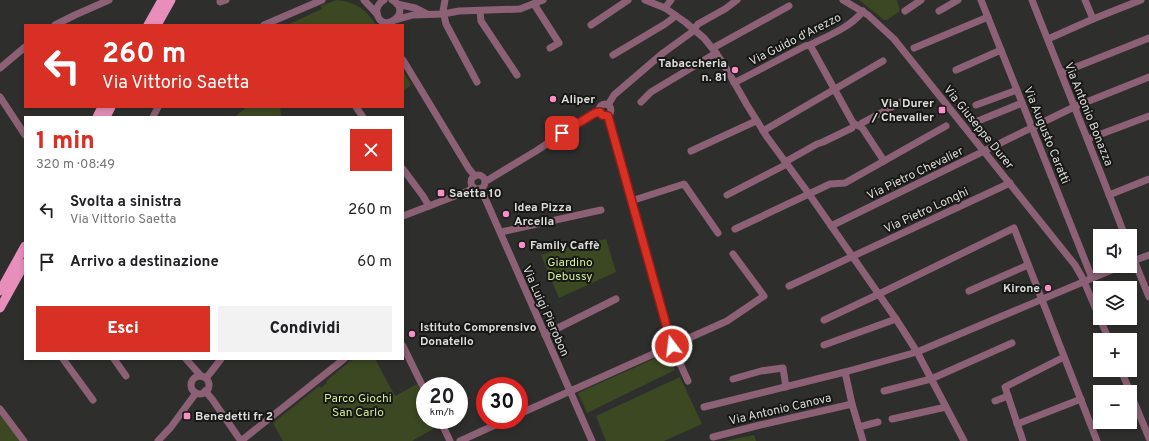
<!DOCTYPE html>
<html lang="it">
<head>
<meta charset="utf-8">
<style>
	:root { --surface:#fff; --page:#f2f2f2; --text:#202124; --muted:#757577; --accent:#d93025 }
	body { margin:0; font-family:Overpass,sans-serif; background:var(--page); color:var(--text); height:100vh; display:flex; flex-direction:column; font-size:15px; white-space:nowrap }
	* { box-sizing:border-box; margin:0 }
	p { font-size:13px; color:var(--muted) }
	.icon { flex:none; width:22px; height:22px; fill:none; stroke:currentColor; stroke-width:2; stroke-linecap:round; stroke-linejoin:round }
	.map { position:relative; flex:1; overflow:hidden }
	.panel { position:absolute; left:24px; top:116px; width:380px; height:244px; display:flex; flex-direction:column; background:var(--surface); border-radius:0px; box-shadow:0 2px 6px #0003 }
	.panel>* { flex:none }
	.banner { position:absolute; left:24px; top:24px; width:380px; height:84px; border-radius:0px; box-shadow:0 2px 6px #0003; background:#d93025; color:#fff; overflow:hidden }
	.fabs { position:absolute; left:1093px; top:229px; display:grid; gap:8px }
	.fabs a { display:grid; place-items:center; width:44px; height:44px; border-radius:0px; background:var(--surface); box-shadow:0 2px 6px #0003; font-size:20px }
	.speed { position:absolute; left:416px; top:377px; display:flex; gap:8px; font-size:20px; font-weight:700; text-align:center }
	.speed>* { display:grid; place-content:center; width:52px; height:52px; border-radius:50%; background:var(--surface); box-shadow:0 2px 6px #0003; line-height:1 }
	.speed small { font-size:10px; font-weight:400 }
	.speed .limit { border:6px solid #d22; background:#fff; color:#111 }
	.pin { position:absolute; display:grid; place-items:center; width:34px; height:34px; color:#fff; margin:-17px; border-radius:8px; box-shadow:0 2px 6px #0006 }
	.me { position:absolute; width:44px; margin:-22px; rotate:345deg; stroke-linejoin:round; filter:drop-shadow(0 0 3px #0008) }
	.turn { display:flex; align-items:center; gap:14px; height:84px; padding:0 12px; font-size:18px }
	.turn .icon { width:52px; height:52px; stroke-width:2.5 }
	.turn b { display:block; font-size:28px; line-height:34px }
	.round { display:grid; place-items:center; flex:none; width:42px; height:42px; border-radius:0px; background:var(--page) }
	.head { display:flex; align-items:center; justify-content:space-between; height:68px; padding:0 12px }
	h1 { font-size:24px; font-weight:800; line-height:30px; color:var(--accent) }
	.cta { display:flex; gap:8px; margin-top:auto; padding:8px 12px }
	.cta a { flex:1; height:46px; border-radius:0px; background:var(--accent); color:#fff; font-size:16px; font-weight:800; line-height:46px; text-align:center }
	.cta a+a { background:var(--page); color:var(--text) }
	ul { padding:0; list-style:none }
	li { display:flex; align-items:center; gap:12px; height:52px; padding:0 12px }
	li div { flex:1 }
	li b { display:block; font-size:15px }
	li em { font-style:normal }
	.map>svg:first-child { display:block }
	.green { fill:#3b4821 }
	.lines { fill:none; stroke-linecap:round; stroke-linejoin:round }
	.minor { stroke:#8c6075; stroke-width:7 }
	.major { stroke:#e78ebb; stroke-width:9 }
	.route-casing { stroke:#8d1f18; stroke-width:10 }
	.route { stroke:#d93025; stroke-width:7 }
	.poi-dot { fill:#fa8fc6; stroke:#171716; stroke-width:1.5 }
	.labels { text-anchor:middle; stroke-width:4; stroke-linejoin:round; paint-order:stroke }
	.street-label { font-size:12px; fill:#dbdcd9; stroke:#171716 }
	.poi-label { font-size:12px; font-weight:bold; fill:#dbdcd9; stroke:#171716; text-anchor:start }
	.park-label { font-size:12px; fill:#cdea96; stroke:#171716 }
</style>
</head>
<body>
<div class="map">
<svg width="1149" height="441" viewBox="0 0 1149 441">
	<rect width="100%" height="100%" fill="#2e2f2c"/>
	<!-- green -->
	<g class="green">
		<path d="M337 0C355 2 366 9 376 25H290L289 24 322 9 321 6 323 5Z"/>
		<polygon points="859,0 897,0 900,11 887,20 884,20"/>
		<polygon points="403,71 411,85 403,91"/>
		<polygon points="247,107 280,107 281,117 234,117"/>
		<polygon points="606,239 616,272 559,298 541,255 564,248"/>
		<polygon points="667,353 675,370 587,413 578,393"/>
		<polygon points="354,359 375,359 395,396 417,384 425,400 425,420 435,420 438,426 412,441 283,441 273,423 319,386 321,388 327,383 326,381 349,362"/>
		<polygon points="680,377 702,424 664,441 606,441 596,416"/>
		<polygon points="0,415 20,441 0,441"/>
		<polygon points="754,435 756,441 725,441"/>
	</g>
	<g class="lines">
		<!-- minor -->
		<g class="minor">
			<polyline points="364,0 377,14"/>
			<path d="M384 0C379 3 376 7 377 13 381 36 415 12 392 0"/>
			<polyline points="445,0 443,11 446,24 477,82"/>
			<polyline points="645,0 665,8 685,22 704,38 716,53 726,68 747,105 767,137 809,194 896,319 917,352 964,441"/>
			<polyline points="843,0 868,15 894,39 1075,265 1083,279 1109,340"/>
			<polyline points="981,0 1092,278"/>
			<path d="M1032 0C1063 79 1095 157 1125 236"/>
			<polyline points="1085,0 1093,19"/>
			<polyline points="220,2 226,0"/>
			<polyline points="397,4 415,8 427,14"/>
			<polyline points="534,4 559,43 550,48"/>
			<polyline points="665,8 671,0"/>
			<polyline points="480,11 481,21 517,75"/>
			<polyline points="905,11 921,0"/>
			<polyline points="939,11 958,0"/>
			<polyline points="395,20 413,15 443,14 459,11 520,9 543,0"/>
			<polyline points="55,25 75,15 109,0"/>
			<polyline points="264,25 322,0"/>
			<polyline points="591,25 628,0"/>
			<polyline points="1048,39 1093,19 1141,0"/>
			<path d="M810 45 852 121C855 126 860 125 863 129L884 161"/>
			<polyline points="713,48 789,6"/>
			<polyline points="914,48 988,17"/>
			<polyline points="613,55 665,24 673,18 675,15"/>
			<polyline points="403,60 469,169 475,176"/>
			<polyline points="0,68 25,47"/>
			<polyline points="956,70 1001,50"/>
			<polyline points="1061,73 1149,38"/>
			<path d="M734 83 805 46 810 45C827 36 850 28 863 11"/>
			<polyline points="0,97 25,135"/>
			<polyline points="641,102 651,92 716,53"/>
			<circle cx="605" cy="110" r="6"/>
			<polyline points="608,105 614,95 663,53 692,32 698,24 725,9 737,0"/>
			<polyline points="976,105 1017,90"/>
			<polyline points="356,107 363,117"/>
			<polyline points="608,116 611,124 639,231 672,346 688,381"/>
			<polyline points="153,117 158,107"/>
			<polyline points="973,123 1022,103"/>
			<polyline points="860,126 862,123 901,102"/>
			<polyline points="763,131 883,61"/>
			<polyline points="1088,139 1149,116"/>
			<polyline points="691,151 756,121"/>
			<polyline points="785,162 817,144 823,142 852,128 854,124"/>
			<polyline points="403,169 423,196 429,206"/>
			<circle cx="478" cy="182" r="7"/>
			<polyline points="485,180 488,180 536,151 589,116 600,112"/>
			<polyline points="481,189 592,441"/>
			<polyline points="727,195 787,164"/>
			<polyline points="1109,195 1149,179"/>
			<polyline points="631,201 684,184 718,233"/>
			<polyline points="403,216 468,191 473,187"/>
			<polyline points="831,226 1074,107 1149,77"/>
			<polyline points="735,229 830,184 845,183 946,126"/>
			<polyline points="501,232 601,210"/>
			<polyline points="1130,250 1149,297"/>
			<polyline points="1130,262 1149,255"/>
			<polyline points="789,286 1010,183"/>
			<polyline points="969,291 1028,265"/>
			<polyline points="824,320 879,294 1014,228 1097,441"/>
			<polyline points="545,335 554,330 616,299"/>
			<polyline points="824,345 896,319"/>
			<polyline points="403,346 425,391"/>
			<polyline points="63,359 93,400"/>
			<polyline points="114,359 126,376"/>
			<polyline points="186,359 201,376"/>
			<polyline points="1121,370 1149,438"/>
			<polyline points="845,372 852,404 863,441"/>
			<circle cx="200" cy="385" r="9"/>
			<polyline points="206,378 211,372 221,359"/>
			<polyline points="733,379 761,371 783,368 786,387"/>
			<polyline points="205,391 212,399 241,441"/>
			<polyline points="884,391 931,379 1012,343"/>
			<polyline points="995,401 1008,396"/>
			<polyline points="704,407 845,372 917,352 1121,266"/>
			<polyline points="0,409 24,441"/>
			<polyline points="519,414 727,321 764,296 733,254"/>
			<polyline points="892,419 946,407"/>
			<polyline points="440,420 450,441"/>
			<polyline points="1017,424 1081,399"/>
			<polyline points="859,427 878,422"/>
			<polyline points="713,437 760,425 852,404"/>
			<polyline points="158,441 171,427 196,393"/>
			<polyline points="241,441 344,359"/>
			<polyline points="460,441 506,420"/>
			<polyline points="1023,441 1005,387 1064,357"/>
		</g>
		<!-- major -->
		<g class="major">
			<polyline points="148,25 162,0"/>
			<polyline points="157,25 171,0"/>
			<polyline points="97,117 102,107"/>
			<polyline points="106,117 111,107"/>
			<polyline points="0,291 25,246"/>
			<polyline points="0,308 25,263"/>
		</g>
	</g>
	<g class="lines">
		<!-- route casing -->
		<g class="route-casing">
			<polyline id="route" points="562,133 595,113 600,112 602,115 608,116 672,346"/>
		</g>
		<!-- route -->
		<use href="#route" class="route"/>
	</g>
	<!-- markers -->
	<g class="poi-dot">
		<circle cx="735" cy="70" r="4"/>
		<circle cx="553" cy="99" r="4"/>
		<rect x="938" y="106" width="8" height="8" rx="2"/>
		<rect x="437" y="189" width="8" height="8" rx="2"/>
		<circle cx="506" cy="214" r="4"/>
		<circle cx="522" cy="245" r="4"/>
		<circle cx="1048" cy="288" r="4"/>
		<circle cx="412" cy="334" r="4"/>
		<rect x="183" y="412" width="8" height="8" rx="2"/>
	</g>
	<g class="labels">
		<!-- street labels -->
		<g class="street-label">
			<text transform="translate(795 39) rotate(-27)" y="4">Via Guido d'Arezzo</text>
			<text transform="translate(1089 114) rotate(68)" y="4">Via Antonio Bonazza</text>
			<text transform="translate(979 127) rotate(51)" y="4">Via Giuseppe Durer</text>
			<text transform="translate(1047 135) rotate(68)" y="4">Via Augusto Caratti</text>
			<text transform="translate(915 173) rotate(-26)" y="4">Via Pietro Chevalier</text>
			<text transform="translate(926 210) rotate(-25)" y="4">Via Pietro Longhi</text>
			<text transform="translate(546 311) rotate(66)" y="4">Via Luigi Pierobon</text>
			<text transform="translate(780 409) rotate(-13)" y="4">Via Antonio Canova</text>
		</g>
		<!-- poi labels -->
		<g class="poi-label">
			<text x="727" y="67" text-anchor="end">Tabaccheria<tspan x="727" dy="14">n. 81</tspan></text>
			<text x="561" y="103">Aliper</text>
			<text x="934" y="107" text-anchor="end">Via Durer<tspan x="934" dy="14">/ Chevalier</tspan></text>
			<text x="449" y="197">Saetta 10</text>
			<text x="514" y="211">Idea Pizza<tspan x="514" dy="14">Arcella</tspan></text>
			<text x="530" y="249">Family Caffè</text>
			<text x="1040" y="292" text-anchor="end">Kirone</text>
			<text x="420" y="331">Istituto Comprensivo<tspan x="420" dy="14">Donatello</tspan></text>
			<text x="195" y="420">Benedetti fr 2</text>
		</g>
		<!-- park labels -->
		<g class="park-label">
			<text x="570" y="266">Giardino<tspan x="570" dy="14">Debussy</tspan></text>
			<text x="358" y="402">Parco Giochi<tspan x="358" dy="14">San Carlo</tspan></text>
		</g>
	</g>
</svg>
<div class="fabs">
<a><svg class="icon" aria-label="sound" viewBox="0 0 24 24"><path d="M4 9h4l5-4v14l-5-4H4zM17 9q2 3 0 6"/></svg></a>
<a><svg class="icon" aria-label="layers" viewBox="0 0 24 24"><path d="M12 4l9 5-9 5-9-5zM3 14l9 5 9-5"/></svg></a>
<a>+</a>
<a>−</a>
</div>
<div class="speed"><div>20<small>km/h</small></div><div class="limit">30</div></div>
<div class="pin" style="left:562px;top:133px;background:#d93025"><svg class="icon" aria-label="arrive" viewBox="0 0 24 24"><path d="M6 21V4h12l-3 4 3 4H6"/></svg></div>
<svg class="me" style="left:672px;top:346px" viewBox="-20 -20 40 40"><circle r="17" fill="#d93025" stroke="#fff" stroke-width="3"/><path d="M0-11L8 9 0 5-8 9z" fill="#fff"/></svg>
<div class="banner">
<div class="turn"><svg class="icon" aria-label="left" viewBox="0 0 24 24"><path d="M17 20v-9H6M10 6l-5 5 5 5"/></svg><div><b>260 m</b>Via Vittorio Saetta</div></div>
</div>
<section class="panel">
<div class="head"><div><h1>1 min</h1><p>320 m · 08:49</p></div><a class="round" style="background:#d93025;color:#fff"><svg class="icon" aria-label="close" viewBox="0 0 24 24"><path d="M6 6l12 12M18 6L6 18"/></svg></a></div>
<ul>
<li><svg class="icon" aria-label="left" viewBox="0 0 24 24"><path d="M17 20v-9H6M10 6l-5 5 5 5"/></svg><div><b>Svolta a sinistra</b><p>Via Vittorio Saetta</p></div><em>260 m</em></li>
<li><svg class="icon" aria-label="arrive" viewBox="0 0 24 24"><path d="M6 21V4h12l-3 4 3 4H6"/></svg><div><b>Arrivo a destinazione</b></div><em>60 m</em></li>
</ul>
<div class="cta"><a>Esci</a><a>Condividi</a></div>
</section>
</div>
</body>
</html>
